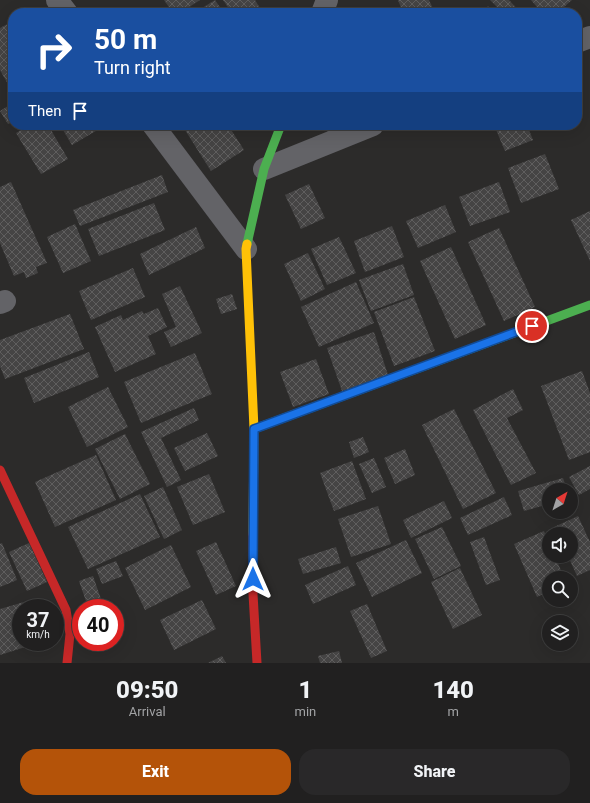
<!DOCTYPE html>
<html lang="en">
<head>
<meta charset="utf-8">
<style>
	:root { --surface:#212020; --page:#292829; --text:#f1f3f6; --muted:#a2a3a5; --line:#3e3e3e; --accent:#b45309 }
	body { margin:0; font-family:Roboto,sans-serif; background:var(--page); color:var(--text); height:100vh; display:flex; flex-direction:column; font-size:15px; white-space:nowrap }
	* { box-sizing:border-box; margin:0 }
	p { font-size:13px; color:var(--muted) }
	.icon { flex:none; width:22px; height:22px; fill:none; stroke:currentColor; stroke-width:2; stroke-linecap:round; stroke-linejoin:round }
	.map { position:relative; height:663px; overflow:hidden }
	.sheet { display:flex; flex-direction:column; background:var(--surface); flex:1 }
	.sheet>* { flex:none }
	.top-card { position:absolute; left:8px; top:8px; width:574px; height:122px; border-radius:16px; box-shadow:0 4px 16px #0002,0 0 0 1px var(--line); background:#1a4fa0; color:#fff; overflow:hidden }
	.needle { width:26px; rotate:39deg }
	.buttons { position:absolute; left:542px; top:483px; display:grid; gap:8px }
	.buttons a { display:grid; place-items:center; width:36px; height:36px; border-radius:50%; background:var(--surface); box-shadow:0 4px 16px #0002,0 0 0 1px var(--line); font-size:20px }
	.speed { position:absolute; left:12px; top:599px; display:flex; gap:8px; font-size:20px; font-weight:700; text-align:center }
	.speed>* { display:grid; place-content:center; width:52px; height:52px; border-radius:50%; background:var(--surface); box-shadow:0 4px 16px #0002,0 0 0 1px var(--line); line-height:1 }
	.speed small { font-size:10px; font-weight:400 }
	.speed .limit { border:6px solid #d22; background:#fff; color:#111 }
	.pin { position:absolute; display:grid; place-items:center; width:34px; height:34px; color:#fff; margin:-17px; border:2px solid #fff; border-radius:50%; box-shadow:0 1px 4px #0007 }
	.me { position:absolute; width:44px; margin:-22px; rotate:0deg; stroke-linejoin:round; filter:drop-shadow(0 0 3px #0008) }
	.turn { display:flex; align-items:center; gap:14px; height:84px; padding:0 20px; font-size:18px }
	.turn .icon { width:52px; height:52px; stroke-width:2.5 }
	.turn b { display:block; font-size:28px; line-height:34px }
	.then { display:flex; align-items:center; height:38px; padding:0 20px; background:#0003; gap:8px; font-size:15px }
	.eta { display:flex; justify-content:space-evenly; align-items:center; height:68px; text-align:center }
	.eta b { font-size:24px; font-weight:800; line-height:28px }
	.button { display:flex; gap:8px; margin-top:auto; padding:8px 20px }
	.button a { flex:1; height:46px; border-radius:16px; background:var(--accent); color:#fff; font-size:16px; font-weight:800; line-height:46px; text-align:center }
	.button a+a { background:var(--page); color:var(--text) }
	.map>svg:first-child { display:block }
	.building { fill:url(#building-cross-hatch) }
	.lines { fill:none; stroke-linecap:round; stroke-linejoin:round }
	.street { stroke:#636367; stroke-width:22 }
	.fast { stroke:#4caf50; stroke-width:9 }
	.slow { stroke:#ffc107; stroke-width:9 }
	.jam { stroke:#c62828; stroke-width:9 }
	.route-casing { stroke:#114b97; stroke-width:10 }
	.route { stroke:#1a73e8; stroke-width:7 }
</style>
</head>
<body>
<div class="map">
<svg width="590" height="663" viewBox="0 0 590 663">
	<defs>
		<pattern id="building-cross-hatch" width="8" height="8" patternUnits="userSpaceOnUse"><rect width="8" height="8" fill="#454444"/><path d="M0 0l8 8M0 8l8-8" fill="none" stroke="#5f5e5e"/></pattern>
	</defs>
	<rect width="100%" height="100%" fill="#2c2b2a"/>
	<!-- building -->
	<g class="building">
		<polygon points="164,0 200,0 180,13 173,13"/>
		<polygon points="215,0 224,13 194,13"/>
		<polygon points="223,0 255,0 263,13 232,13"/>
		<polygon points="398,0 429,0 435,13 403,13"/>
		<polygon points="490,0 509,0 521,13 503,13"/>
		<polygon points="531,0 572,0 557,13 542,13"/>
		<polygon points="488,6 495,13 482,13"/>
		<polygon points="13,21 13,93 0,70 0,28"/>
		<polygon points="13,103 13,122 8,124 0,111"/>
		<polygon points="30,125 48,125 68,159 41,174 16,133"/>
		<polygon points="60,125 106,125 72,145"/>
		<polygon points="194,125 228,125 244,150 211,171 185,130"/>
		<polygon points="325,125 341,125 342,128 328,133"/>
		<polygon points="494,125 527,125 533,140 505,151"/>
		<polygon points="545,154 559,189 521,203 508,168"/>
		<polygon points="162,175 168,192 80,226 73,210"/>
		<polygon points="11,182 47,263 36,267 38,273 26,278 24,272 14,276 0,243 0,187"/>
		<polygon points="499,182 510,212 470,226 459,197"/>
		<polygon points="309,184 325,218 301,229 285,195"/>
		<polygon points="154,203 165,230 99,256 88,229"/>
		<polygon points="445,205 456,232 418,248 406,221"/>
		<polygon points="590,211 590,261 571,220"/>
		<polygon points="75,224 91,261 63,273 47,237"/>
		<polygon points="392,226 404,257 365,272 354,241"/>
		<polygon points="196,227 205,248 149,275 140,254"/>
		<polygon points="499,228 535,307 504,321 468,242"/>
		<polygon points="339,237 356,273 327,285 311,249"/>
		<polygon points="451,247 486,325 455,339 420,261"/>
		<polygon points="308,253 325,289 301,301 284,264"/>
		<polygon points="403,264 414,295 371,311 359,280"/>
		<polygon points="133,268 145,297 91,320 79,291"/>
		<polygon points="356,282 374,323 319,347 301,307"/>
		<polygon points="180,286 202,333 171,347 164,332 176,327 162,294"/>
		<polygon points="232,294 237,309 221,314 216,299"/>
		<polygon points="414,297 435,351 394,366 374,312"/>
		<polygon points="158,308 167,327 148,336 156,354 115,372 95,327 121,315 123,320 142,311 144,314"/>
		<polygon points="70,314 84,349 5,379 0,366 0,340"/>
		<polygon points="374,332 388,375 342,391 327,348"/>
		<polygon points="89,352 99,377 34,403 24,378"/>
		<polygon points="195,353 212,394 141,423 124,382"/>
		<polygon points="316,359 329,394 293,407 280,372"/>
		<polygon points="582,371 590,393 590,452 569,460 541,386"/>
		<polygon points="108,387 128,427 87,447 68,407"/>
		<polygon points="513,389 523,410 507,418 536,473 511,485 473,410"/>
		<polygon points="194,408 199,420 161,438 181,480 167,487 141,432"/>
		<polygon points="454,409 496,493 463,509 422,425"/>
		<polygon points="207,433 218,456 185,471 174,448"/>
		<polygon points="125,434 150,484 120,499 95,449"/>
		<polygon points="363,437 369,452 354,458 349,442"/>
		<polygon points="405,449 415,475 395,484 384,458"/>
		<polygon points="96,455 116,500 55,527 35,482"/>
		<polygon points="374,458 386,487 372,493 359,464"/>
		<polygon points="352,461 366,499 334,511 320,473"/>
		<polygon points="590,466 590,489 579,495 569,477"/>
		<polygon points="209,474 225,512 193,525 177,487"/>
		<polygon points="563,478 567,490 549,490 549,504 524,511 518,491"/>
		<polygon points="163,487 182,530 164,539 144,496"/>
		<polygon points="140,494 160,537 88,569 68,527"/>
		<polygon points="504,497 512,515 468,535 460,518"/>
		<polygon points="444,501 452,518 411,538 403,520"/>
		<polygon points="378,506 391,544 351,557 338,519"/>
		<polygon points="578,516 590,542 590,570 577,576 568,556 571,556 571,534 558,534 554,527"/>
		<polygon points="442,527 461,566 434,579 415,539"/>
		<polygon points="544,531 549,544 549,556 555,556 564,578 549,578 549,591 537,597 514,544"/>
		<polygon points="484,537 500,580 486,585 470,542"/>
		<polygon points="406,540 422,573 372,597 356,563"/>
		<polygon points="216,542 236,586 216,595 196,551"/>
		<polygon points="2,543 17,580 0,587 0,544"/>
		<polygon points="29,543 47,582 27,591 9,552"/>
		<polygon points="171,545 191,587 145,610 125,568"/>
		<polygon points="336,547 341,563 303,574 298,559"/>
		<polygon points="116,561 123,576 102,584 96,569"/>
		<polygon points="348,566 356,585 313,604 305,585"/>
		<polygon points="460,568 482,615 453,629 431,582"/>
		<polygon points="93,576 102,602 88,607 79,581"/>
		<polygon points="31,600 33,608 21,608 21,642 41,642 0,655 0,609"/>
		<polygon points="202,600 216,629 174,650 160,620"/>
		<polygon points="367,604 387,651 371,658 350,611"/>
		<polygon points="339,651 342,663 320,663 318,656"/>
		<polygon points="222,656 226,663 208,663"/>
	</g>
	<g class="lines">
		<!-- street -->
		<g class="street">
			<polyline points="57,0 67,13"/>
			<polyline points="322,13 327,0"/>
			<polyline points="577,42 590,37"/>
			<polyline points="153,125 246,249"/>
			<polyline points="264,169 373,125"/>
			<polyline points="0,303 5,301"/>
		</g>
		<!-- fast -->
		<g class="fast">
			<polyline points="247,244 264,169 281,125"/>
			<polyline points="254,429 590,305"/>
		</g>
		<!-- slow -->
		<polyline class="slow" points="247,244 246,249 254,429 253,534"/>
		<!-- jam -->
		<g class="jam">
			<polyline points="0,470 66,610 70,634 67,663"/>
			<polyline points="253,534 253,594 257,663"/>
		</g>
	</g>
	<g class="lines">
		<!-- route casing -->
		<g class="route-casing">
			<polyline id="route" points="253,579 254,429 532,326"/>
		</g>
		<!-- route -->
		<use href="#route" class="route"/>
	</g>
</svg>
<div class="buttons">
<a><svg class="needle" viewBox="-14 -14 28 28"><path d="M0-13l5 13h-10z" fill="#e53935"/><path d="M0 13l5-13h-10z" fill="#a2a3a5"/></svg></a>
<a><svg class="icon" aria-label="sound" viewBox="0 0 24 24"><path d="M4 9h4l5-4v14l-5-4H4zM17 9q2 3 0 6"/></svg></a>
<a><svg class="icon" aria-label="search" viewBox="0 0 24 24"><circle cx="10" cy="10" r="6"/><path d="M15 15l6 6"/></svg></a>
<a><svg class="icon" aria-label="layers" viewBox="0 0 24 24"><path d="M12 4l9 5-9 5-9-5zM3 14l9 5 9-5"/></svg></a>
</div>
<div class="speed"><div>37<small>km/h</small></div><div class="limit">40</div></div>
<div class="pin" style="left:532px;top:326px;background:#d93025"><svg class="icon" aria-label="arrive" viewBox="0 0 24 24"><path d="M6 21V4h12l-3 4 3 4H6"/></svg></div>
<svg class="me" style="left:253px;top:579px" viewBox="-20 -20 40 40"><path d="M0-17L14 15 0 8-14 15z" fill="#1a73e8" stroke="#fff" stroke-width="4"/></svg>
<div class="top-card">
<div class="turn"><svg class="icon" aria-label="right" viewBox="0 0 24 24"><path d="M7 20v-9h11M14 6l5 5-5 5"/></svg><div><b>50 m</b>Turn right</div></div>
<div class="then">Then<svg class="icon" aria-label="arrive" viewBox="0 0 24 24"><path d="M6 21V4h12l-3 4 3 4H6"/></svg></div>
</div>
</div>
<section class="sheet">
<div class="eta">
<div><b>09:50</b><p>Arrival</p></div>
<div><b>1</b><p>min</p></div>
<div><b>140</b><p>m</p></div>
</div>
<div class="button"><a>Exit</a><a>Share</a></div>
</section>
</body>
</html>
